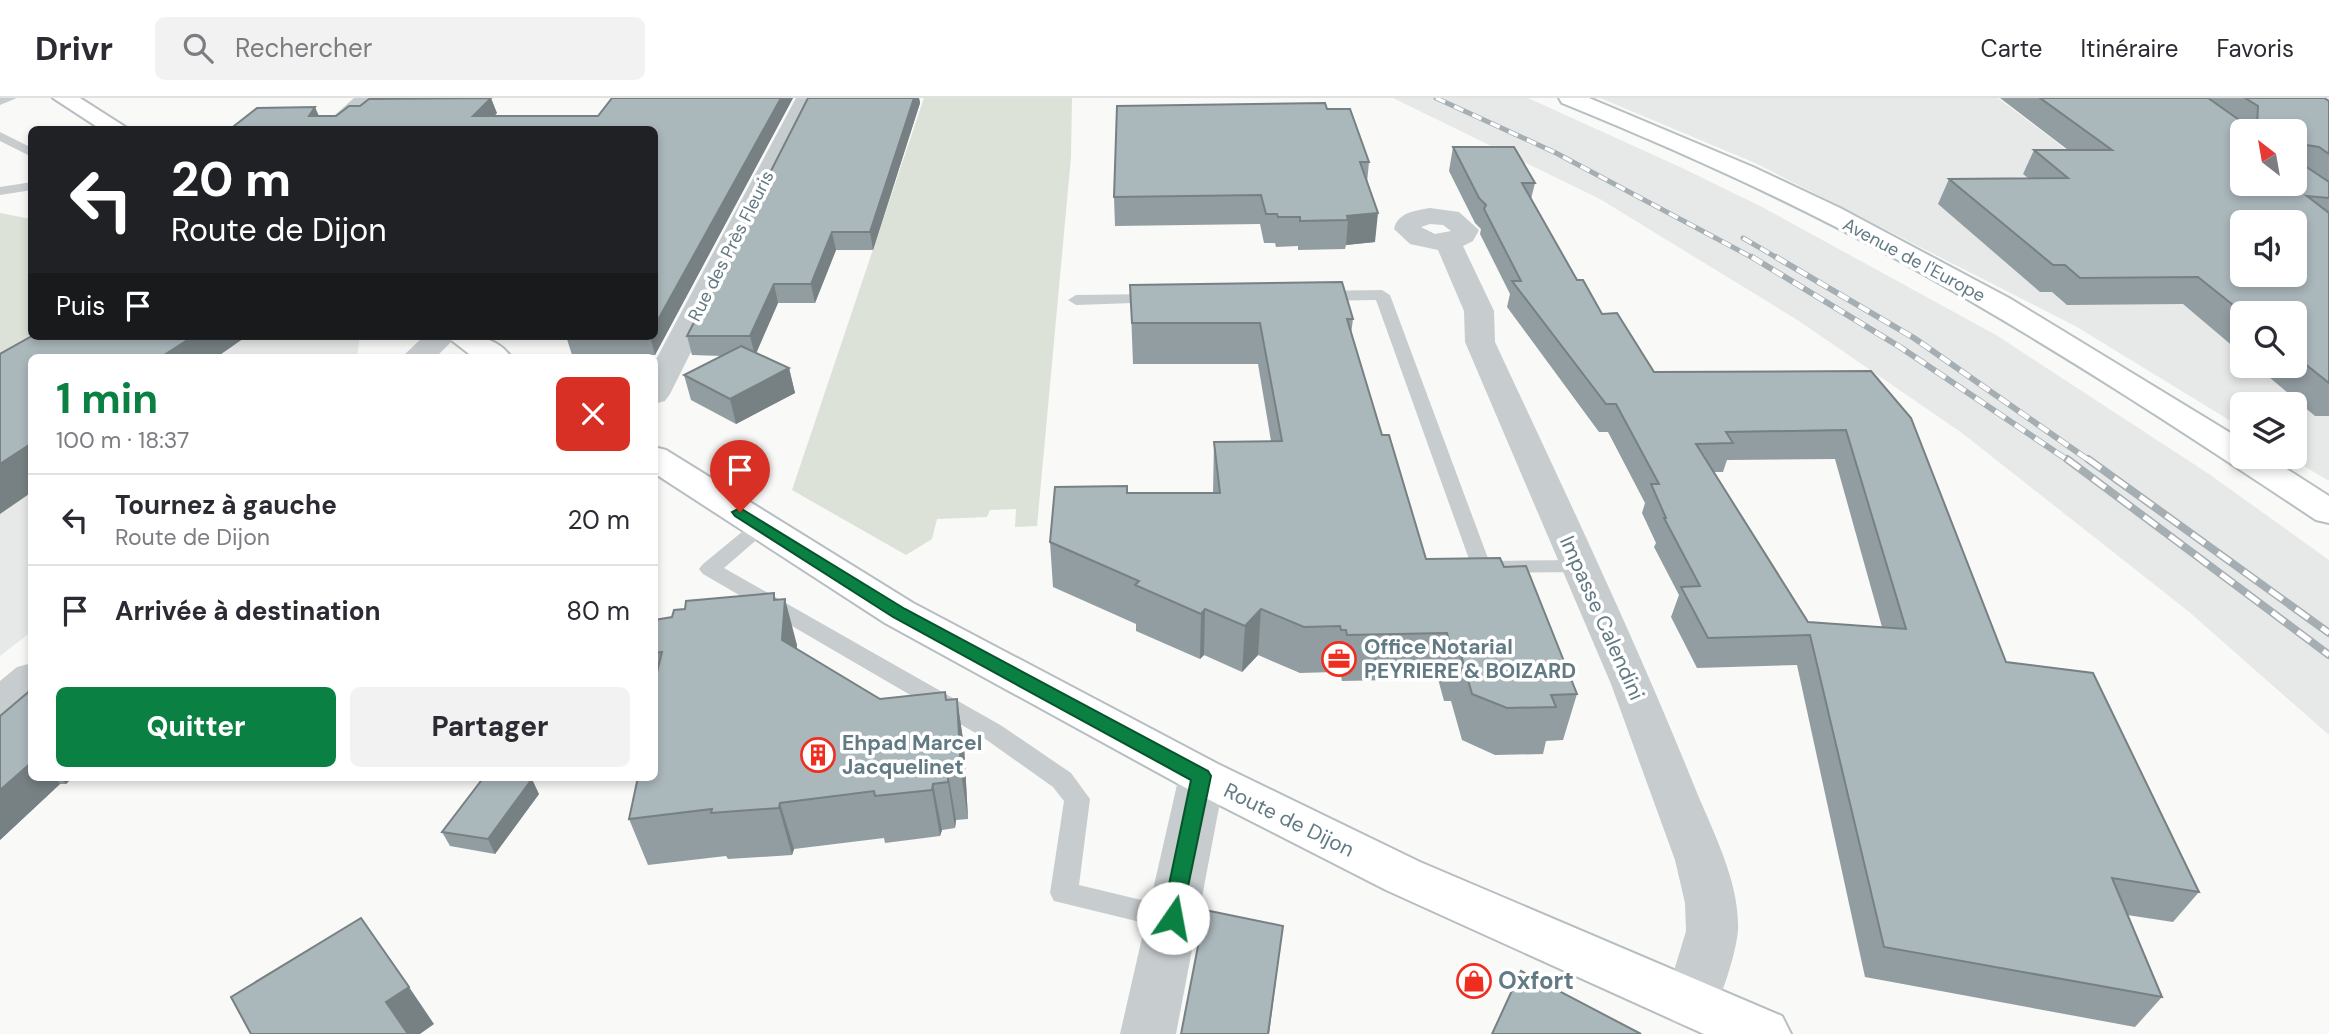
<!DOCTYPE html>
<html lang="fr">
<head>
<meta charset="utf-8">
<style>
	:root { --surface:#fff; --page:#f2f2f3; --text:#2b2b33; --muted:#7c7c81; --line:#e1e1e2; --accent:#0b8043 }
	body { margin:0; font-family:"DM Sans",sans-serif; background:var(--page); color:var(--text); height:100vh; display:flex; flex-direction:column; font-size:26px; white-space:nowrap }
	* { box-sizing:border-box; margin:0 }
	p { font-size:23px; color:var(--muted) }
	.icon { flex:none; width:38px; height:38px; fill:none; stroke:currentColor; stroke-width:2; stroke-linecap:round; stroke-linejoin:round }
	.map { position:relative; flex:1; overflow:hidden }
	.drawer { position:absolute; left:28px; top:256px; width:630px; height:427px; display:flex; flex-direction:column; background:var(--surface); border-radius:10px; box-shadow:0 4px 10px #0003 }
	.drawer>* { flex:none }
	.guide { position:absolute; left:28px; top:28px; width:630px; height:214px; border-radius:10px; box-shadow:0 4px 10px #0003; background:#202124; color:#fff; overflow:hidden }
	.needle { width:46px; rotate:329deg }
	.controls { position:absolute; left:2230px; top:21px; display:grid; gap:14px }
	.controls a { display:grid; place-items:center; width:77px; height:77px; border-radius:10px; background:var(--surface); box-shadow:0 4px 10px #0003; font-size:35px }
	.pin { position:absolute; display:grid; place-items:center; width:60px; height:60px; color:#fff; margin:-72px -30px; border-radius:50% 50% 50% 0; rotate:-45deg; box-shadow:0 0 7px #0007 }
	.pin .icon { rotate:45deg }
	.me { position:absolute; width:77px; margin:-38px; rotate:12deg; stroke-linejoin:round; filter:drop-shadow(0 0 5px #0008) }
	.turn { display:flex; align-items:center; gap:24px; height:147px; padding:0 28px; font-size:32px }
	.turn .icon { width:91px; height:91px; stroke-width:2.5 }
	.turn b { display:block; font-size:49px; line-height:60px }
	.then { display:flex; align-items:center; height:66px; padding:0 28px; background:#0003; gap:14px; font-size:26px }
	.round { display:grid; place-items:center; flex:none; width:74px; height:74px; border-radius:10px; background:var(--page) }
	.overview { display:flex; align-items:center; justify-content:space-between; height:119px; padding:0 28px }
	h1 { font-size:42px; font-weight:700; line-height:52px; color:var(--accent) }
	.cta { display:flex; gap:14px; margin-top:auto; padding:14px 28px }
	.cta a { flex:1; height:80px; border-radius:10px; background:var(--accent); color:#fff; font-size:28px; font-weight:700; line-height:80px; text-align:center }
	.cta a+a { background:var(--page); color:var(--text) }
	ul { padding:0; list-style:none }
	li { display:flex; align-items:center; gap:21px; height:91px; padding:0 28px; border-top:2px solid var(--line) }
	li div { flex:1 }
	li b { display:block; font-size:26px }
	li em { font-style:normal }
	header { display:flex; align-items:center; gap:42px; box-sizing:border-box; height:98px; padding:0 35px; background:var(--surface); border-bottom:2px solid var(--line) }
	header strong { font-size:33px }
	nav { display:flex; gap:38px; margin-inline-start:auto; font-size:24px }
	.search { width:490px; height:63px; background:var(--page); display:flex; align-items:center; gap:18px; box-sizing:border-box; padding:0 24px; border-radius:10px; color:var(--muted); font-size:26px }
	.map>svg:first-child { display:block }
	.built { fill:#e7e9e8 }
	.green { fill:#dce2d7 }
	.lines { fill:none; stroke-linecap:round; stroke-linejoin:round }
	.secondary-casing { stroke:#b6bfc2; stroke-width:4 }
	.primary-casing { stroke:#b7bec1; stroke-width:4 }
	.lane { fill:#c7cccf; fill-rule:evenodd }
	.street { fill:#c7cccf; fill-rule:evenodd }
	.secondary { fill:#fff; fill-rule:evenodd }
	.primary { fill:#fff; fill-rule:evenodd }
	.rail-far2-casing { stroke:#a5aeb2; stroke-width:5 }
	.rail-far1-casing { stroke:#a5aeb2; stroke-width:6 }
	.rail-casing { stroke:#a5aeb2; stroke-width:8 }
	.rail-far2 { stroke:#fff; stroke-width:3.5; stroke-dasharray:10; stroke-linecap:butt }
	.rail-far1 { stroke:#fff; stroke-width:4.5; stroke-dasharray:12; stroke-linecap:butt }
	.rail { stroke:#fff; stroke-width:5; stroke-dasharray:16; stroke-linecap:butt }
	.wall { fill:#929da1; fill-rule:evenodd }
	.shaded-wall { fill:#778083 }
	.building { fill:#aab7bb; stroke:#778083; stroke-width:2; fill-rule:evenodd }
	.route { fill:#0b8043; stroke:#07532c; stroke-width:2 }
	.labels { text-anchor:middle; stroke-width:7; stroke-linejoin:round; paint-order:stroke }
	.far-street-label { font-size:18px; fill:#627a84; stroke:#fff }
	.street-label { font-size:21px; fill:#627a84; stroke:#fff }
	.poi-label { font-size:21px; font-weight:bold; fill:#627a84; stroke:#fff; text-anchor:start }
	.near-poi-label { font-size:24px; font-weight:bold; fill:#627a84; stroke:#fff; text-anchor:start }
</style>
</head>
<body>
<header>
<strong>Drivr</strong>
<div class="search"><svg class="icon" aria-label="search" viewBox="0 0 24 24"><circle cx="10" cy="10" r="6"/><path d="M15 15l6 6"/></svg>Rechercher</div>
<nav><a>Carte</a><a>Itinéraire</a><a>Favoris</a></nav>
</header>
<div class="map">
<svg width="2329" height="936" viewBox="0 0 2329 936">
	<rect width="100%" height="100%" fill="#f9f9f7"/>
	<!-- built -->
	<g class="built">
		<polygon points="1393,0 1528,0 1680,69 1762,109 1996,237 2209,376 2329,462 2329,637 2188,513 1962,335 1799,223 1600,101"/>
		<polygon points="1600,0 1998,0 2202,155 2242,215 2242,268 2294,268 2329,256 2329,383 2289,359 2294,359 2294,306 2242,306 2242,330 2077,229 1755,65"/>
		<polygon points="169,238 360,238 357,259 137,259"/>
		<polygon points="31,328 31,534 0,558 0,348"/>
	</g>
	<!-- green -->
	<g class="green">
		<polygon points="924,0 1072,0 1071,59 1037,428 1015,429 1016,411 990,412 987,419 937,421 932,441 906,457 792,392"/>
		<polygon points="0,115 31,121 32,259 0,348"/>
	</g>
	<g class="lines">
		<!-- secondary casing -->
		<g class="secondary-casing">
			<path id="secondary" d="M1559 0H1589L1753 69 1840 110 2009 200 2242 342V359H2268L2329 398V425L2316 422C2182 333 2048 245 1907 167 1796 105 1680 53 1562 5Z"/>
		</g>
		<!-- primary casing -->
		<g class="primary-casing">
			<g id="primary">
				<polygon points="53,0 80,0 130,32 102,32"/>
				<path d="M446 238C470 238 495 236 511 259H473Z"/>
				<polygon points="654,349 666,352 913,505 1218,666 1420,764 1782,918 1791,936 1704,936 1386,792 1186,690 885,525 654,375"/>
			</g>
		</g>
		<!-- lane -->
		<g class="lane">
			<polygon points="0,0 17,0 0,7"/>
			<polygon points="0,34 32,50 32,59 0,43"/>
			<polygon points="32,84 32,92 0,97 0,89"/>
			<polygon points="1382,192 1390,197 1489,463 1579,462 1586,464 1590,469 1586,474 1474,475 1376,202 1318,203 1310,198 1318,193"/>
			<polygon points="1156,196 1162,198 1162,204 1076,207 1068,202 1076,197"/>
			<polygon points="761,422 771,428 768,432 724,470 1002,628 1071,675 1090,701 1079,787 1183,812 1187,820 1183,828 1173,832 1054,803 1050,795 1064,703 1053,689 984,640 703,476 699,471 703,466 754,424"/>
		</g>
		<!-- street -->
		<g class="street">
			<polygon points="354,0 378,0 343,32 318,32"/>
			<polygon points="796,0 818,0 670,296 665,303 654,306 654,265"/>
			<path d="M1430 110 1459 114 1479 132 1473 143 1463 148 1494 213 1495 244C1563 390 1633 536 1693 685 1711 730 1740 783 1738 832 1736 857 1721 900 1710 923L1691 930 1672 923 1664 906 1686 833 1685 805 1675 762 1611 586 1465 244 1464 213 1438 152 1410 146 1394 131C1398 114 1415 113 1430 110ZM1430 126 1443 127 1451 133 1435 136 1421 129Z"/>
			<polygon points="424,238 457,238 436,259 402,259"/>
			<polygon points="32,565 32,604 15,618 0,623 0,583 17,569"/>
			<polygon points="1202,660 1218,666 1225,678 1176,936 1120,936 1179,678 1186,666"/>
		</g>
		<!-- secondary -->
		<use href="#secondary" class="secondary"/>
		<!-- primary -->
		<use href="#primary" class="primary"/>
		<!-- rail-far2 casing -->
		<g class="rail-far2-casing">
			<g id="rail-far2">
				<polyline points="1436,0 1556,55 1755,161"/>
				<polyline points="1743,140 1779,161"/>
			</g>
		</g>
		<!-- rail-far1 casing -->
		<g class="rail-far1-casing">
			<g id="rail-far1">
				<polyline points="1752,159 1900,249 2069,363"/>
				<polyline points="1776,159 1914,240 2090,363"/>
			</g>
		</g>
		<!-- rail casing -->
		<g class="rail-casing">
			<g id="rail">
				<polyline points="2067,361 2329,557"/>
				<polyline points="2088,361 2329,535"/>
			</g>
		</g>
		<!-- rail-far2 -->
		<use href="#rail-far2" class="rail-far2"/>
		<!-- rail-far1 -->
		<use href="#rail-far1" class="rail-far1"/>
		<!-- rail -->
		<use href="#rail" class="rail"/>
	</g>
	<!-- wall -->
	<g class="wall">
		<polygon points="612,0 793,0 655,257 572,257 566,238 654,238 654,32 319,18 497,15 494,18 598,18"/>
		<polygon points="808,0 919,0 920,5 873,152 836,152 815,205 778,205 756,255 789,270 795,295 736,326 691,302 684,277 722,258 692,257 687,238"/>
		<polygon points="2000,0 2324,0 2329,3 2329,318 2315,318 2256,268 2294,268 2294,215 2242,215 2242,256 2183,206 2067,207 2052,194 2040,194 1938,106 1949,81 2028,80 2023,76 2034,52 2068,52"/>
		<polygon points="1327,11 1369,64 1367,85 1375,144 1346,147 1345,151 1298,152 1298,148 1276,149 1275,145 1264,145 1260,126 1115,128 1114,99"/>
		<path d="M1453 49 1535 85 1531 101 1577 182 1602 216 1654 274 1871 273 2006 564 2199 794 2173 824 2127 817 2162 899 2135 929 1865 879 1797 567 1697 570 1671 519 1679 497 1654 449 1656 445 1642 415 1645 405 1608 334H1599L1507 209 1510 196 1480 136 1481 131 1475 125 1449 73ZM1835 361 1882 529 1808 524 1713 374H1723L1727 362Z"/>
		<polygon points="1130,187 1353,221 1351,236 1382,337 1426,461 1504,469 1577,596 1563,642 1546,643 1543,656 1495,657 1462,642 1451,603 1444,603 1438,581 1342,583 1341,578 1335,578 1334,574 1300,575 1258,557 1242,574 1204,557 1200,561 1136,533 1136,526 1053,489 1050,444 1127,395 1213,395 1214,344 1271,343 1258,266 1133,266"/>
		<polygon points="776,501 797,547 796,551 880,601 957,601 964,648 968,721 956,722 955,730 942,732 940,738 885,745 884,740 794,751 792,757 728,761 726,758 648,767 629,721 654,679 654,522 672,519 685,511"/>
		<polygon points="32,679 73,679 66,686 60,686 0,742"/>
		<polygon points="539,696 495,756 450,748 442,734"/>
	</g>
	<!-- shaded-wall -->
	<g class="shaded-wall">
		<polygon points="491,0 497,15 481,32 473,18"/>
		<polygon points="781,0 793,0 655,257 650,238 654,238 654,229"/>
		<polygon points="914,0 919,0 920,5 873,152 870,134"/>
		<polygon points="315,9 322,25 309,18"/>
		<polygon points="2306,59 2294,78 2298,60"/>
		<polygon points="1378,115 1375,144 1346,147 1348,122 1347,118"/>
		<polygon points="832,134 836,152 815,205 811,186"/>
		<polygon points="774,186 778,205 755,258 750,238"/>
		<polygon points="185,238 247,238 217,259 161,259"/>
		<polygon points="789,270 795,295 736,326 730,301"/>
		<polygon points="32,345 32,394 0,416 0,366"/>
		<polygon points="774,495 783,529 785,501 797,547 794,588 782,542 774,502"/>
		<polygon points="1205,511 1204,557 1200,561 1201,516"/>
		<polygon points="1261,511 1258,557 1242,574 1245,528"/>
		<polygon points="957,601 964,648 968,721 961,674"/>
		<polygon points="32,664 32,679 55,679 60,686 0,742 0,692"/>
		<polygon points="948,675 956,722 955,730 948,684"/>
		<polygon points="60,679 73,679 66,686"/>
		<polygon points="532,681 539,696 495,756 488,741"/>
		<polygon points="933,686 942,732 940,738 932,692"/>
		<polygon points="780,705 794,751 792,757 779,710"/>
		<polygon points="1283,828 1269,936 1268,936"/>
		<polygon points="409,889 434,926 420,936 408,936 386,904"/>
	</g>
	<!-- building -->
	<g class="building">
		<polygon points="491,0 473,18 598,18 612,0 781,0 654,229 654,32 229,32 257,10 315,9 309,18 336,18 349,8 360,8 369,1"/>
		<polygon points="808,0 914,0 870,134 832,134 811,186 774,186 750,238 687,238"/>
		<path d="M2040 0H2208L2245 26 2257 28 2258 8 2245 0H2324L2329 3V56L2319 49 2306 47V59L2298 60 2299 64 2329 84V100L2307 98 2329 115V285L2294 257V215H2243L2198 179 2080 180 2065 167H2053L1949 81 2068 80 2034 52H2112ZM2242 33H2294V86H2242ZM2242 124H2294V177H2242Z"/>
		<polygon points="1325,5 1327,11 1350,11 1369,64 1360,64 1378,115 1347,118 1348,122 1300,123 1300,119 1278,119 1277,116 1266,116 1261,97 1114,99 1117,8"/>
		<path d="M1453 49H1514L1535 85H1522L1577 182H1583L1602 216 1617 215 1654 274 1871 273 1911 320 2006 564 2093 575 2199 794 2112 780 2162 899 1884 849 1810 537 1708 540 1681 489 1700 488 1664 420H1666L1651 386H1659L1616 306H1606L1512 183H1521L1484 111 1486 107 1479 100ZM1846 332 1906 531 1808 524 1696 346 1733 345 1726 334Z"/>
		<polygon points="1342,184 1353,221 1347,221 1382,337 1389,337 1426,461 1500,460 1504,469 1526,468 1577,596 1551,597 1556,609 1507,610 1472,596 1461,557 1453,557 1447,535 1347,537 1346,532 1341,532 1340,528 1304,529 1261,511 1245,528 1205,511 1201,516 1135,487 1139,483 1050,444 1055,389 1127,388 1127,395 1220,395 1214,344 1282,343 1260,225 1132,225 1130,187"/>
		<polygon points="32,238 187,238 192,239 161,259 32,259 32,345 0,366 0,256"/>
		<polygon points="741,248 789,270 730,301 684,277"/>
		<polygon points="774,495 774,502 785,501 782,542 880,601 945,594 946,602 957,601 961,674 948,675 948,684 933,686 932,692 875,698 874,693 780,705 779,710 711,715 712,711 629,721 638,679 654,679 654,586 662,554 654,555 654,522 672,519 674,512 685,511 686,503"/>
		<polygon points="32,591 32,664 0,692 0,618"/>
		<polygon points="484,679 519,679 532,681 488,741 442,734"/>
		<polygon points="1205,812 1283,828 1268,936 1181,936"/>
		<polygon points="361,820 409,889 386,904 408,936 251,936 231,899"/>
		<polygon points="1521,873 1641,936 1492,936"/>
	</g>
	<!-- route -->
	<polygon class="route" points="740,410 905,511 1208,673 1211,678 1180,827 1173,829 1165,827 1162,820 1191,682 893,519 735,418 732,414"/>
	<!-- icons -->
	<defs>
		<g id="office-ring" transform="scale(1.75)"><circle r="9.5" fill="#fff" stroke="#f12d1f" stroke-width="1.5"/><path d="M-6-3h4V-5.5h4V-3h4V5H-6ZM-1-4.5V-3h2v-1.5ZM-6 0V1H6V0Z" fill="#f12d1f"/></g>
		<g id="building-ring" transform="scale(1.75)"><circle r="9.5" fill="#fff" stroke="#f12d1f" stroke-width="1.5"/><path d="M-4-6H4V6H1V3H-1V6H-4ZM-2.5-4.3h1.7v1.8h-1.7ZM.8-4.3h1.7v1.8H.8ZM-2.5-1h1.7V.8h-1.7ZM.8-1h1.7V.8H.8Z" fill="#f12d1f"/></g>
		<g id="shop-ring" transform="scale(1.75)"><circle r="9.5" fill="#fff" stroke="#f12d1f" stroke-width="1.5"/><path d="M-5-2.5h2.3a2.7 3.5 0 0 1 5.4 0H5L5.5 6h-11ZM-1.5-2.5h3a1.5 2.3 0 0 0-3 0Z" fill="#f12d1f"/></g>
	</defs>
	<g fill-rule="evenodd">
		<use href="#office-ring" x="1339" y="561"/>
		<use href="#building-ring" x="818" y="657"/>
		<use href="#shop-ring" x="1474" y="883"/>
	</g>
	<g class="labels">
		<!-- far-street labels -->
		<g class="far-street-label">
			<text transform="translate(731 148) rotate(-63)" y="6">Rue des Près Fleuris</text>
			<text transform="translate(1914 162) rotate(28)" y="6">Avenue de l'Europe</text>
		</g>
		<!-- street labels -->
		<g class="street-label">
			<text transform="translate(1602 520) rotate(66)" y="7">Impasse Calendini</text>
			<text transform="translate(1289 722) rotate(26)" y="7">Route de Dijon</text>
		</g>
		<!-- poi labels -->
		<g class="poi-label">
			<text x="1364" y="556">Office Notarial<tspan x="1364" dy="24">PEYRIERE &amp; BOIZARD</tspan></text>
			<text x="842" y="652">Ehpad Marcel<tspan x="842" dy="24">Jacquelinet</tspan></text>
		</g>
		<!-- near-poi labels -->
		<g class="near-poi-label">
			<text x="1498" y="891">Oxfort</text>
		</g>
	</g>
</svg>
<div class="controls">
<a><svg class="needle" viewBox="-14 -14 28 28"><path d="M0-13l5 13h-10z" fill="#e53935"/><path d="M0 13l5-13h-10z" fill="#7c7c81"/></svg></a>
<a><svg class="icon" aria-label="sound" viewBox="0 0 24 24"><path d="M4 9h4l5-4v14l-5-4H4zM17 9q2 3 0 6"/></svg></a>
<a><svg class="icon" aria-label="search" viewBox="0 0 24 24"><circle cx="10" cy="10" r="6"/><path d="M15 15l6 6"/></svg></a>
<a><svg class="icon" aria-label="layers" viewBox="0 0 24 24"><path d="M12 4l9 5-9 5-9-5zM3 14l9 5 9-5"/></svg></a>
</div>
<div class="pin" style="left:740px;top:414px;background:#d93025"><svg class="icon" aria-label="arrive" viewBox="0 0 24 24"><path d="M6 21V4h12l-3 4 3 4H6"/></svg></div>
<svg class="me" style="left:1173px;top:820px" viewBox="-20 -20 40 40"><circle r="19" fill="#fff"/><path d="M0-13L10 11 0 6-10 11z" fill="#0b8043"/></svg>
<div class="guide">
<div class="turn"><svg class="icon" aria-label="left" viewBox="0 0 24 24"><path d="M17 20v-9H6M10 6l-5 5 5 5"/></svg><div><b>20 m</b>Route de Dijon</div></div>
<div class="then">Puis<svg class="icon" aria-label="arrive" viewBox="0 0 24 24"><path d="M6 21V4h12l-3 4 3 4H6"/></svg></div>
</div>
<section class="drawer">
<div class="overview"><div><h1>1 min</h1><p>100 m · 18:37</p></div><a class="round" style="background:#d93025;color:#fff"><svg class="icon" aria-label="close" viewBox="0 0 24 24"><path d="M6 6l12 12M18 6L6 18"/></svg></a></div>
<ul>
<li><svg class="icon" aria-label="left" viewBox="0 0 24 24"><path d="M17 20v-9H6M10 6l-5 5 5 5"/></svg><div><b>Tournez à gauche</b><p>Route de Dijon</p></div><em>20 m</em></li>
<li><svg class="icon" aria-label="arrive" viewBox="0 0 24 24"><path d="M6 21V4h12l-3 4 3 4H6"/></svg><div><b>Arrivée à destination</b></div><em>80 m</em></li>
</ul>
<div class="cta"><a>Quitter</a><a>Partager</a></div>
</section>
</div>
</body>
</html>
